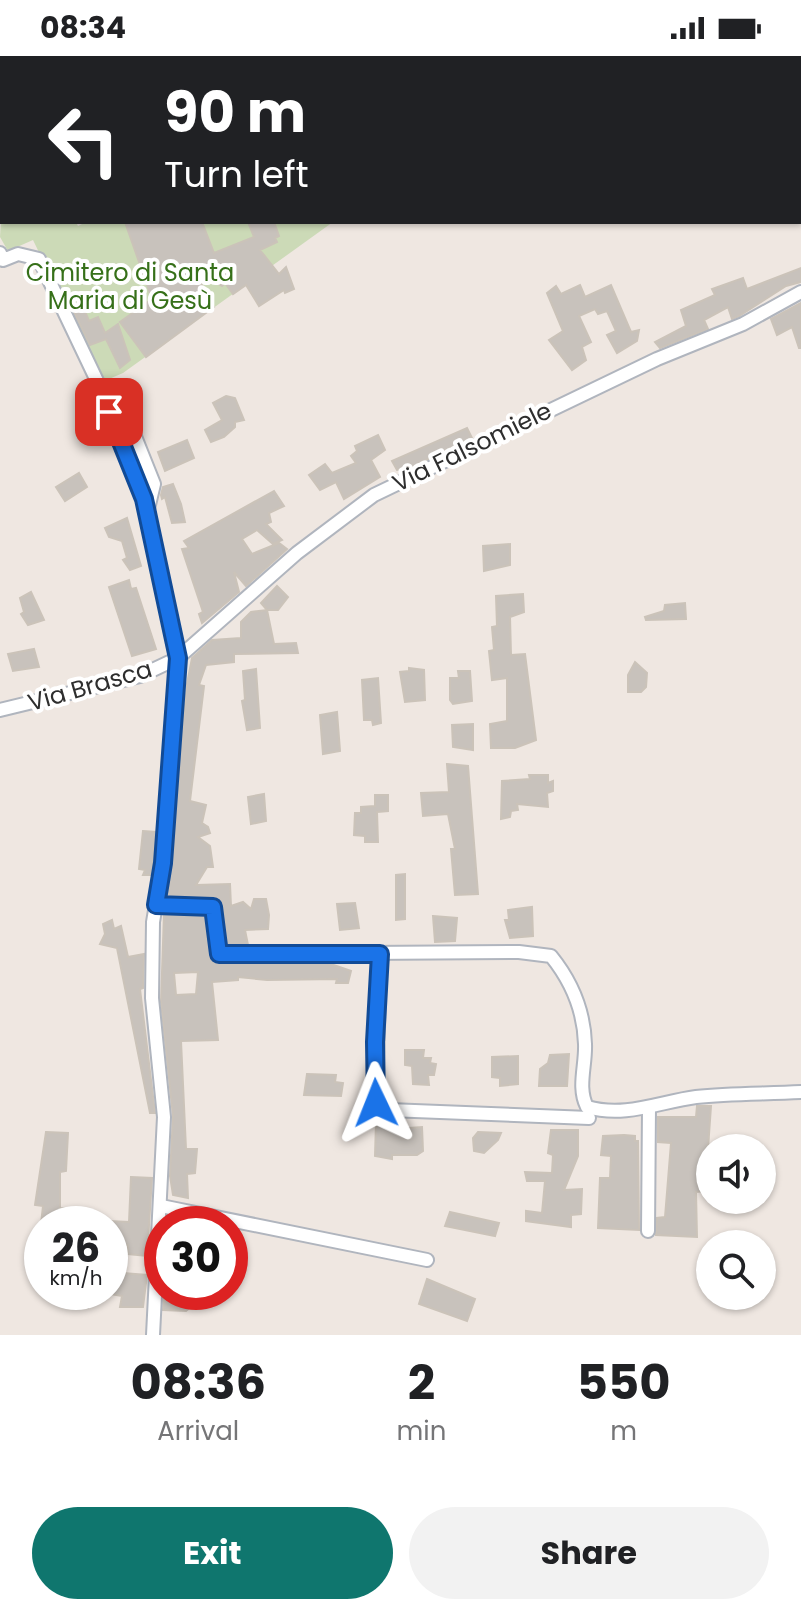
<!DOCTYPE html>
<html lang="en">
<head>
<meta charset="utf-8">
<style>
	:root { --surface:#fff; --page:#f2f2f2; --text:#202124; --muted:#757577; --accent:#0f766e }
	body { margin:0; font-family:Poppins,sans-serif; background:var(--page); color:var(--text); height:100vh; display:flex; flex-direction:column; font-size:30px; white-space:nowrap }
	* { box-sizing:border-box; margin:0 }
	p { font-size:26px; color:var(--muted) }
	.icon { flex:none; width:44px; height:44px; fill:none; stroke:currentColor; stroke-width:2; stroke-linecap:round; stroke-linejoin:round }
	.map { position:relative; height:1279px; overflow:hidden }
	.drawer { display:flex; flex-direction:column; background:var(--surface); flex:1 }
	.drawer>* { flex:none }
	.banner { position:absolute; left:0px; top:0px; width:802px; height:168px; box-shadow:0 2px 6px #0004; background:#202124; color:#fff; overflow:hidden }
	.fabs { position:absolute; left:696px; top:1078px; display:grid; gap:16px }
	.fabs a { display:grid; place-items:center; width:80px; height:80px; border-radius:50%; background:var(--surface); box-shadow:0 2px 6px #0004; font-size:40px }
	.speed { position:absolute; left:24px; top:1150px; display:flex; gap:16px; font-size:40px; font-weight:700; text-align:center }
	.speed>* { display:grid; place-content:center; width:104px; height:104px; border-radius:50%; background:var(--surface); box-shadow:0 2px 6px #0004; line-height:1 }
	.speed small { font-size:20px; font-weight:400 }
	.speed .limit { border:12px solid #d22; background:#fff; color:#111 }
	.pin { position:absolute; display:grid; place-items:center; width:68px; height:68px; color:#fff; margin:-34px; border-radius:16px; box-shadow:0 4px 12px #0006 }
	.me { position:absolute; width:88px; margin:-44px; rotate:358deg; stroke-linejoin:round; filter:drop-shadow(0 0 6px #0008) }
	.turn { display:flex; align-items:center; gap:28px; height:168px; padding:0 32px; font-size:36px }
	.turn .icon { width:104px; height:104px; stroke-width:2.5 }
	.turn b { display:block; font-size:56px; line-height:68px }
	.eta { display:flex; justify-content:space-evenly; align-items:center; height:136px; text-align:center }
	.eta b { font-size:48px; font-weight:700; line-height:56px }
	.button { display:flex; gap:16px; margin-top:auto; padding:16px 32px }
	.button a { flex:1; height:92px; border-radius:48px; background:var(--accent); color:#fff; font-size:32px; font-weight:700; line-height:92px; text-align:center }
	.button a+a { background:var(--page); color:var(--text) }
	.status { display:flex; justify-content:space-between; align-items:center; height:56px; padding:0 40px; background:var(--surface); direction:ltr }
	.status svg { height:22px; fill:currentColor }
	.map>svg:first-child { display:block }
	.cemetery { fill:#ccdab7 }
	.building { fill:#c8c2bc; stroke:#cbc3b9; stroke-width:2; fill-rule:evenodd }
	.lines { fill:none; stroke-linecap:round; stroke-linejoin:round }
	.minor-casing { stroke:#b0b5be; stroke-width:16 }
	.minor { stroke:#fff; stroke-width:12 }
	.route-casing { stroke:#114b97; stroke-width:20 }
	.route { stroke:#1a73e8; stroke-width:14 }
	.labels { text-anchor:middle; stroke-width:8; stroke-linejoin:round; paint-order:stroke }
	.park-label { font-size:24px; fill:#367019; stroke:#fff }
	.street-label { font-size:24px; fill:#2e2e2e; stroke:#fff }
</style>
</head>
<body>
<div class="status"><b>08:34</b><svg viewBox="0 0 49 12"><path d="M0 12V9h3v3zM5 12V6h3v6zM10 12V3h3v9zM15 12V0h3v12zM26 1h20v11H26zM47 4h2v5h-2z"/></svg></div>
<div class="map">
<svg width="801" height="1279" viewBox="0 0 801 1279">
	<rect width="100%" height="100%" fill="#efe7e1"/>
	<!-- cemetery -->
	<polygon class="cemetery" points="2,147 2,166 76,166 78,170 86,166 333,166 123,317 102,326 33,184 8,195 0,181"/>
	<!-- building -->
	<g class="building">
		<polygon points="125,166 202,166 214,197 254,181 248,166 274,166 279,180 275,182 277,186 260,194 279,218 286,211 294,233 285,237 284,234 259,250 246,229 233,238 225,227 222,230 193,213 214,251 146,301 120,266 152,243"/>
		<polygon points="801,212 801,226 786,230 739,260 732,263 728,251 704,264 708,273 660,292 655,286 686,270 681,254 715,239 712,233 743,222 747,233"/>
		<polygon points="580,229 585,241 611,229 631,276 639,274 637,285 617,297 607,279 616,275 607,255 598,258 595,253 579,260 591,286 582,291 586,304 572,314 549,284 563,275 547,237 556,230 561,238"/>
		<polygon points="81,246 89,265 98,261 105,277 118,268 130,304 120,312 106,283 90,289 71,250"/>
		<polygon points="801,247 801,292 799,292 792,271 777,279 771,263"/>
		<polygon points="226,340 235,342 244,364 235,366 235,371 224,381 211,386 205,374 222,364 213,347"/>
		<polygon points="467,372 472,382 410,412 397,414 392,405"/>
		<polygon points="378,379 385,394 371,404 380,421 344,443 336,426 320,434 309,419 325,408 332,417 356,407 351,400 357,395 355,390"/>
		<polygon points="187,384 194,402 165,415 158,396"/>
		<polygon points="79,417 87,431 65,445 56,431"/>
		<polygon points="173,428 181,448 185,466 172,467 165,441 162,443 161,439 163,431"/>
		<polygon points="274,435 284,450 269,457 271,466 266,468 282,484 273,488 257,474 242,483 252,498 279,487 287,493 246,530 234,516 239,536 202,567 199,558 203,556 182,493 189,492 184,485"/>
		<polygon points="127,462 141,510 130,514 123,504 127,502 122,485 109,481 105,472"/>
		<polygon points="510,488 510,509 484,515 483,490"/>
		<polygon points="129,524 131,533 136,532 156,593 132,600 109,531"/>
		<polygon points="277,530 288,541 278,554 267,554 261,547"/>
		<polygon points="31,536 44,564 28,569 21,558 24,556 20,542"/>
		<polygon points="523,538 524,556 510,561 511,599 525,598 536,684 515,692 491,692 490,668 507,665 507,622 492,624 489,595 494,594 492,571 497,570 496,540"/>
		<polygon points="685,547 686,563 646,564 645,561 664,555 665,549"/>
		<polygon points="267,554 274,588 296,587 298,597 234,598 234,606 206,609 199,629 204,630 190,745 206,749 202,767 208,771 210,777 198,781 210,790 213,811 207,811 196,829 230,828 231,850 243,846 251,853 254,843 266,843 269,859 268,873 245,874 248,889 227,889 218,844 166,840 187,628 192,602 212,584 241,582 241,566 251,556"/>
		<polygon points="34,593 39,611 13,615 8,598"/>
		<polygon points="635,606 647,617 646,631 641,636 628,636 628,619"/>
		<polygon points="409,612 424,614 425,644 405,646 400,616 409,615"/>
		<polygon points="256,613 260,672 247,674 242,645 245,644 243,615"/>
		<polygon points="458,615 470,615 472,645 453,648 450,644 450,622 459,622"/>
		<polygon points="378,622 381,667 373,669 372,664 364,664 362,624"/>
		<polygon points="337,656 340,695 323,698 320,659"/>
		<polygon points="473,668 473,694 453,691 452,669"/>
		<polygon points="447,708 468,710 478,838 455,839 451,793 455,793 448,758 423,760 421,737 449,736"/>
		<polygon points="529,719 548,719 548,727 553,725 553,735 547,737 548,751 517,748 518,754 511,755 510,761 501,763 502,725 530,723"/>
		<polygon points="264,738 266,765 251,768 248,741"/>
		<polygon points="375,739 388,739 388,755 377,756 378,786 365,786 365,780 354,779 355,757 361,757 361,751 375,750"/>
		<polygon points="143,775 156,776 152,819 143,819 145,814 139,813"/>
		<polygon points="405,818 405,863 396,864 396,819"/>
		<polygon points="355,847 359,872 340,874 337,848"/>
		<polygon points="532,851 533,880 510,882 505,864 509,864 508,854"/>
		<path d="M164 858 205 860 210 899 216 906H325L351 915 348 927H336L337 923 267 924 238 921V924L212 926 218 984 181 985 186 1093H197L195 1117 187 1118 188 1142 173 1139 170 1120 173 1060 161 946ZM198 916 196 938 176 939 174 917Z"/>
		<polygon points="433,860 457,862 455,885 435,886"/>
		<polygon points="112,864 114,873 121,870 128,901 144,898 143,932 140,933 155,1057 150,1057 117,892 100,888 105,878 103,868"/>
		<polygon points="405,994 424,994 423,1002 431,1002 430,1007 436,1008 434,1019 428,1019 429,1029 413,1028 412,1010 405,1009"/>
		<polygon points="569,998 567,1030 539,1030 540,1013 548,1007 550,999"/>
		<polygon points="518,1000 518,1028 500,1030 500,1022 492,1021 492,1001"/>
		<polygon points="307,1018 336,1019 335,1026 343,1027 341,1040 304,1039"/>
		<polygon points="697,1050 711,1050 705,1135 696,1136 697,1181 656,1179 657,1162 665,1161 671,1087 658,1086 658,1061 696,1061"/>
		<polygon points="376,1066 393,1067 393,1073 422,1071 423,1095 417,1099 392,1099 392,1103 375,1100"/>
		<polygon points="551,1074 578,1074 578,1100 564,1134 582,1133 581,1158 571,1159 571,1171 526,1165 526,1155 542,1157 545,1125 527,1125 525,1116 552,1117 553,1099 548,1097"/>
		<polygon points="46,1076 68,1077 66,1115 60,1116 60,1152 68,1153 68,1168 41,1168 43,1150 35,1149"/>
		<polygon points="478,1076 501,1077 498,1084 484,1097 474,1095 473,1082"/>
		<polygon points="624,1079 635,1080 635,1085 638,1085 639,1174 598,1172 600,1122 610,1122 611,1100 601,1099 603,1080"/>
		<polygon points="131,1121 152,1122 147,1200 128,1198 128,1189 110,1188 110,1165 129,1166"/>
		<polygon points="450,1156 499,1167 495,1180 445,1170"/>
		<polygon points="110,1216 147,1219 143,1251 120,1251 122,1240 110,1238"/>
		<polygon points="427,1223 475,1243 467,1265 419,1248"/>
		<polygon points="65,1236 90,1236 88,1252 63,1250"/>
		<polygon points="164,1236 197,1236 196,1246 186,1255 163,1254"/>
	</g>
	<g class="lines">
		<!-- minor casing -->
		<g class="minor-casing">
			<g id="minor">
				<polyline points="0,197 3,204 18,198 39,203 98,327 144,443 178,602 163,807 153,866 152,942 164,1061 153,1279"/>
				<polyline points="116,333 154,428 148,453"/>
				<polyline points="0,654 140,620 178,602 297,497 374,439 657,303 743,268 801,236"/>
				<path d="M156 849 213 851 219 898 519 896 551 900C572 926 584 954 585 988 586 1010 577 1031 587 1051 625 1062 659 1046 696 1041 730 1037 766 1038 801 1036"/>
				<polyline points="380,898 376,1047 389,1054 589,1062"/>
				<polyline points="161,1150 427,1204"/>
				<polyline points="648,1175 649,1052"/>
			</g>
		</g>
		<!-- minor -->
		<use href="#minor" class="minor"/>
	</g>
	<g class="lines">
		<!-- route casing -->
		<g class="route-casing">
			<polyline id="route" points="109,356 144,443 178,602 163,807 156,849 213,851 219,898 380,898 375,986 376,1047"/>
		</g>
		<!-- route -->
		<use href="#route" class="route"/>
	</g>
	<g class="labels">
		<!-- park labels -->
		<g class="park-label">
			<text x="130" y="225">Cimitero di Santa<tspan x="130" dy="28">Maria di Gesù</tspan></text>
		</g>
		<!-- street labels -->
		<g class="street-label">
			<text transform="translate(472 391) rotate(-26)" y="8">Via Falsomiele</text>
			<text transform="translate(90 630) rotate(-16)" y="8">Via Brasca</text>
		</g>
	</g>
</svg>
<div class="fabs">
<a><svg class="icon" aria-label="sound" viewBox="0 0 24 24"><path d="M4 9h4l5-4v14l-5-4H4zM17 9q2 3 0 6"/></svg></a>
<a><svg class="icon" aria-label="search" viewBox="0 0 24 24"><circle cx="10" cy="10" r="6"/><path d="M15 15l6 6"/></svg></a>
</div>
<div class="speed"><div>26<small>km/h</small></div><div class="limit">30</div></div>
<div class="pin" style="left:109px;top:356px;background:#d93025"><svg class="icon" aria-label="arrive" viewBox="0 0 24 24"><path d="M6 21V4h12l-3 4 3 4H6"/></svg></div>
<svg class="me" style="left:376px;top:1047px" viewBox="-20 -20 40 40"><path d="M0-17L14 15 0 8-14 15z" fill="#1a73e8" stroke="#fff" stroke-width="4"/></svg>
<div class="banner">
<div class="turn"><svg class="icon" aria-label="left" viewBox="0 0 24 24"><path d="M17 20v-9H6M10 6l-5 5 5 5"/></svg><div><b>90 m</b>Turn left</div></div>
</div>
</div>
<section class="drawer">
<div class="eta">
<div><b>08:36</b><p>Arrival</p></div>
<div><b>2</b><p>min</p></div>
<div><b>550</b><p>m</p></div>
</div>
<div class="button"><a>Exit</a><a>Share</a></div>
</section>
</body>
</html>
